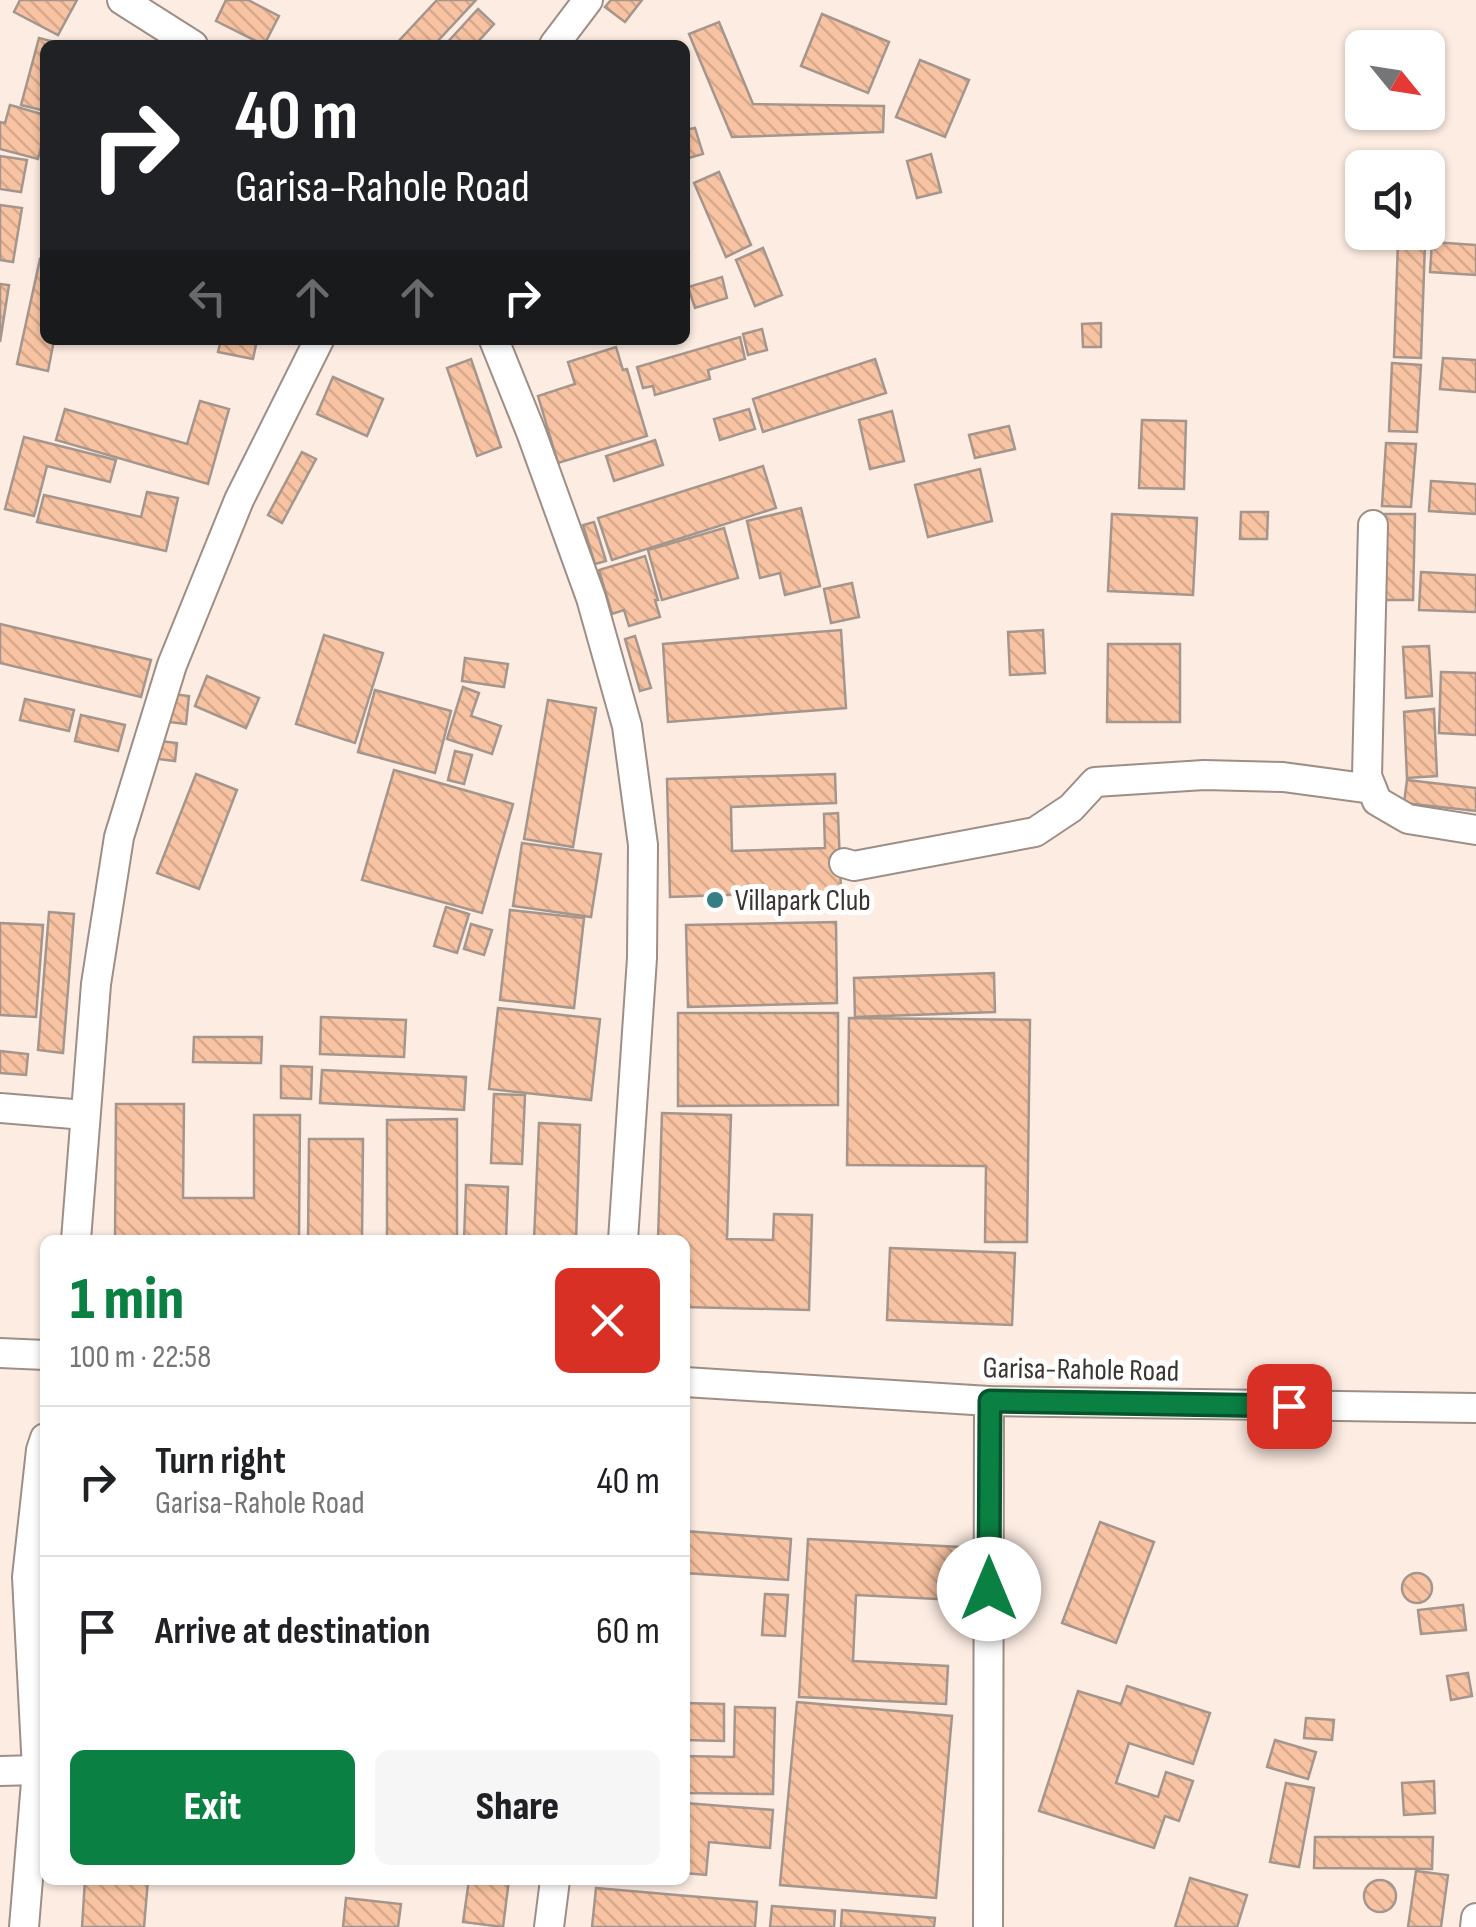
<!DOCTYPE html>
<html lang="en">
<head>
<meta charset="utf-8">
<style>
	:root { --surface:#fff; --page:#f6f6f6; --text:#202124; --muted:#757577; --line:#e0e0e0; --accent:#0b8043 }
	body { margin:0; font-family:"Sofia Sans Condensed",sans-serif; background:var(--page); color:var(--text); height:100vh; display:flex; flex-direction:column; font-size:38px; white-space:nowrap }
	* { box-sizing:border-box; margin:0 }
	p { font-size:32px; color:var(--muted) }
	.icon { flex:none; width:55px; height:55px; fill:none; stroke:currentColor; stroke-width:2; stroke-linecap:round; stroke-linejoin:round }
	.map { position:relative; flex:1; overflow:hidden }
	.drawer { position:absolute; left:40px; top:1235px; width:650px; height:650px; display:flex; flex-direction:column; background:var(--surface); border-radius:15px; box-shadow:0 2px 8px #0004 }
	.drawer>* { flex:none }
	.hud { position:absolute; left:40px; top:40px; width:650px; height:305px; border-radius:15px; box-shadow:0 2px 8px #0004; background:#202124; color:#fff; overflow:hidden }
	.needle { width:65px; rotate:120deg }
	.buttons { position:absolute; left:1345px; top:30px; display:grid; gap:20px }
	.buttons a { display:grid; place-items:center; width:100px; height:100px; border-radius:15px; background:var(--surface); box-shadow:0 2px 8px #0004; font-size:50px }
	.pin { position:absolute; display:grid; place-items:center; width:85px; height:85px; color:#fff; margin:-42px; border-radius:20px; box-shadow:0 5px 15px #0006 }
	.me { position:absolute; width:110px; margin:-55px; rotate:0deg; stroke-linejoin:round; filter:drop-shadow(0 0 8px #0008) }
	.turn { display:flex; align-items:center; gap:35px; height:210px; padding:0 30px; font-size:45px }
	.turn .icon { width:130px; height:130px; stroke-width:2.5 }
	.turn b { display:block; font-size:70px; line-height:85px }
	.lanes { display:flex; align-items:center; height:95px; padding:0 30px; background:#0003; justify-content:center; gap:50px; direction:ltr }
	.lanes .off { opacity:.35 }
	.round { display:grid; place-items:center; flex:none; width:105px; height:105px; border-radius:15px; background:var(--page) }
	.overview { display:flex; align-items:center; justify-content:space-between; height:170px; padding:0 30px }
	h1 { font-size:60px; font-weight:800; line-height:75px; color:var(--accent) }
	.button { display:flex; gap:20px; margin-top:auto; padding:20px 30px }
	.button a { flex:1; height:115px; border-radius:15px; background:var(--accent); color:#fff; font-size:40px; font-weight:800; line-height:115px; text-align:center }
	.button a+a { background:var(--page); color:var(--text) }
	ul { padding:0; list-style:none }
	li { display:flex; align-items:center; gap:30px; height:150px; padding:0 30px; border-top:2px solid var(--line) }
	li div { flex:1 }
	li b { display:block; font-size:38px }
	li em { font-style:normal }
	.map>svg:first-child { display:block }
	.building { fill:url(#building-back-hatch); stroke:#a5968d; stroke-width:2.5 }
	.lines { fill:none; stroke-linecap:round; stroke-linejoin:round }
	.street-casing { stroke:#9d8e86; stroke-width:32 }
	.street { stroke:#fff; stroke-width:28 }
	.route-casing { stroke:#07532c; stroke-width:25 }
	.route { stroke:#0b8043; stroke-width:18 }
	.poi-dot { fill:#357e84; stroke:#fff; stroke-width:4 }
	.labels { text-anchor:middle; stroke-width:10; stroke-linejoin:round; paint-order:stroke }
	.poi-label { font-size:30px; fill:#3b3431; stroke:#fff; text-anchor:start }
	.street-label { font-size:30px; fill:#3b3431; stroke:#fff }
</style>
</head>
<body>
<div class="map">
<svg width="1476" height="1927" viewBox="0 0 1476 1927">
	<defs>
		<pattern id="building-back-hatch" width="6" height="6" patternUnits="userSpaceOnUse" patternTransform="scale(2.5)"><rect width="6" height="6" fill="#f8c3a2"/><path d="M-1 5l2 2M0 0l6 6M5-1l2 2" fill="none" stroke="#d6a88c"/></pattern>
	</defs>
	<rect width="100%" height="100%" fill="#fcece2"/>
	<!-- building -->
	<g class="building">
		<polygon points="20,0 77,0 58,35 14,12"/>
		<polygon points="226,0 248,0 279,16 264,45 216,21"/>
		<polygon points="437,0 476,0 434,45 395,45"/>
		<polygon points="611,0 642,0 625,22 605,7"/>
		<polygon points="478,9 494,24 475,45 445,45"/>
		<polygon points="822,14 889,42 868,93 801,66"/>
		<polygon points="719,22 753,104 884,106 883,132 732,137 689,34"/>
		<polygon points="39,38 66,45 45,45 45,111 21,105"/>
		<polygon points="920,60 969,80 945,137 896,117"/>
		<polygon points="10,105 45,115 45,131 38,159 0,149 0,122 5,123"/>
		<polygon points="695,128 703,154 685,159 685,130"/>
		<polygon points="931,154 941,192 917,198 907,161"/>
		<polygon points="0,156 27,160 21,192 0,189"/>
		<polygon points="719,172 751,245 726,257 694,183"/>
		<polygon points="0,205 22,208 13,262 0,260"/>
		<polygon points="1398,242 1425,243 1421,358 1394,357"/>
		<polygon points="1432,242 1476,245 1476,275 1430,272"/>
		<polygon points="763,248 782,295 755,306 736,260"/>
		<polygon points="40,259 45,261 45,340 54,340 48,371 17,364"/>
		<polygon points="722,277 727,298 695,308 688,287"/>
		<polygon points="0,284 9,285 0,342"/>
		<polygon points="1101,323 1101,347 1083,347 1082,324"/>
		<polygon points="762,329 767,350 748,355 743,334"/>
		<polygon points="740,337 745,359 708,370 710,379 655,395 653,386 643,388 637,367"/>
		<polygon points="221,340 257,340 253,359 218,352"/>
		<polygon points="616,347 623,370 627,369 647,436 558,463 538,396 575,384 568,362"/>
		<polygon points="1443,358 1476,360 1476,392 1440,389"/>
		<polygon points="471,359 501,447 477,456 447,368"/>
		<polygon points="875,359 886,393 763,432 753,399"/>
		<polygon points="1392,363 1421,365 1417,432 1389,431"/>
		<polygon points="333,377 383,399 367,436 317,414"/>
		<polygon points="200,401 229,409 208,484 56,440 65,409 187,444"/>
		<polygon points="749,409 755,429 720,440 714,419"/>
		<polygon points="892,411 904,461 870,469 859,420"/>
		<polygon points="1142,420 1186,421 1184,489 1139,488"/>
		<polygon points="1009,426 1015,449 975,458 969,435"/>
		<polygon points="24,437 116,460 110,482 47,466 34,516 5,509"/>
		<polygon points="655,440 663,465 614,481 606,456"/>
		<polygon points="1386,443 1416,444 1411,507 1382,506"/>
		<polygon points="302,452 316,459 282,523 268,515"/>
		<polygon points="763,466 776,508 612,560 598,518"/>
		<polygon points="980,469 992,521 928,537 915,485"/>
		<polygon points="1431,481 1476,484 1476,514 1429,511"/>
		<polygon points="147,492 178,498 166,551 37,522 44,495 141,517"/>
		<polygon points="801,508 820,586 785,595 780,573 760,578 747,521"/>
		<polygon points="1241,512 1268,512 1267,539 1240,539"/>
		<polygon points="1112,514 1197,518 1193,595 1108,591"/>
		<polygon points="1381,514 1415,514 1413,600 1380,600"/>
		<polygon points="594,522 606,561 595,564 583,525"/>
		<polygon points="724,528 738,578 662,600 648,550"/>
		<polygon points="645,556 658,600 655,600 660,617 629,626 624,610 612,614 599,570"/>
		<polygon points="1421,572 1476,575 1476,612 1419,610"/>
		<polygon points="852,583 859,617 831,623 824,589"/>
		<polygon points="0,624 151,660 141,697 0,663"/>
		<polygon points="841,630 846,708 668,722 663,644"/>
		<polygon points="1043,630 1045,673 1010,675 1008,632"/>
		<polygon points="324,635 383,653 355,743 296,724"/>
		<polygon points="635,636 651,688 640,691 625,639"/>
		<polygon points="1108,644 1180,644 1180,722 1107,722"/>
		<polygon points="1429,646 1432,696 1406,698 1403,647"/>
		<polygon points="465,658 508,664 504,687 462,681"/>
		<polygon points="1441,672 1476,673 1476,735 1439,733"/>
		<polygon points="207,676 259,698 246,728 195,706"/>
		<polygon points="463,687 479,693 471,716 501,726 492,754 447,739"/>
		<polygon points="375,690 451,711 435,773 358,752"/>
		<polygon points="172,694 189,696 186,724 169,722"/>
		<polygon points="25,699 74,710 69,731 20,720"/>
		<polygon points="548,700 596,708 573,847 524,839"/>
		<polygon points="1434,709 1437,776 1407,778 1404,712"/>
		<polygon points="81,715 125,725 118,751 75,741"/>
		<polygon points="160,741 177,743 175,761 158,759"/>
		<polygon points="455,751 472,755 464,784 448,780"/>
		<polygon points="394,770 513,804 482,913 362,880"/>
		<polygon points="196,774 237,790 199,889 157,873"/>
		<polygon points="835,774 836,803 731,807 732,851 825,848 824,814 838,813 841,891 670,897 667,779"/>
		<polygon points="1407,780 1476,788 1476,811 1404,803"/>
		<polygon points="522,843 601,854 591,917 513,906"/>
		<polygon points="446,907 469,914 457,953 434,946"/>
		<polygon points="510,910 584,918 574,1008 500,1000"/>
		<polygon points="49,912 74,914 63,1053 38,1050"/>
		<polygon points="836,922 837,1003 688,1007 686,925"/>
		<polygon points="0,923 43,925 36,1017 0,1015"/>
		<polygon points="471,924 492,930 484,955 464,949"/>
		<polygon points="994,973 995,1012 855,1017 854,978"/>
		<polygon points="498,1008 600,1019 591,1100 489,1089"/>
		<polygon points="678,1013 838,1013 838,1105 678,1106"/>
		<polygon points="321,1017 406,1020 404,1057 320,1054"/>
		<polygon points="849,1018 1030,1020 1027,1242 985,1242 986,1166 847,1165"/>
		<polygon points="194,1037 262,1037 261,1063 193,1062"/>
		<polygon points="0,1051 28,1054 26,1075 0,1073"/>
		<polygon points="281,1066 312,1067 311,1099 281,1098"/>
		<polygon points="322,1070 466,1077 464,1110 320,1103"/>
		<polygon points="494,1094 525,1095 522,1164 491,1163"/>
		<polygon points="116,1104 184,1104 183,1198 254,1198 254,1115 300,1115 299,1240 115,1240"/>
		<polygon points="662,1113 731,1115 727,1239 773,1240 774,1214 812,1215 809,1310 685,1307 685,1240 658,1240"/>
		<polygon points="457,1119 457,1240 387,1240 387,1120"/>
		<polygon points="539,1123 580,1125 576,1240 534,1240"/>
		<polygon points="309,1139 363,1139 362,1240 308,1239"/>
		<polygon points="466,1185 508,1187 506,1240 464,1240"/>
		<polygon points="890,1248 1015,1253 1012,1325 887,1320"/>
		<polygon points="1100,1522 1154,1542 1116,1643 1062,1623"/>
		<polygon points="685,1531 791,1539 788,1580 685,1573"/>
		<polygon points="808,1539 960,1547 957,1600 856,1595 853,1661 948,1666 946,1704 799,1697"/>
		<circle cx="1417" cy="1588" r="15"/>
		<polygon points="765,1594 788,1595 785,1636 762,1635"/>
		<polygon points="1463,1605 1466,1630 1421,1634 1418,1610"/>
		<polygon points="1468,1673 1472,1696 1451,1700 1447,1676"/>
		<polygon points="1127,1686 1210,1713 1193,1764 1129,1743 1116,1783 1158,1797 1166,1772 1193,1781 1179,1821 1165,1816 1154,1848 1039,1811 1078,1691 1121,1704"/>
		<polygon points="797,1702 952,1716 936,1898 780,1885"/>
		<polygon points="685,1703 724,1704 724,1741 685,1740"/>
		<polygon points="735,1707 775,1708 773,1794 685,1793 685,1756 734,1757"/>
		<polygon points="1306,1718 1334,1720 1332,1740 1304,1738"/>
		<polygon points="1275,1740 1316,1752 1308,1779 1267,1767"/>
		<polygon points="1434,1781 1435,1813 1404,1815 1402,1783"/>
		<polygon points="1286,1783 1314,1788 1299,1867 1270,1862"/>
		<polygon points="685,1803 773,1810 770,1848 709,1842 706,1875 685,1873"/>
		<polygon points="1315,1837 1433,1837 1432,1869 1314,1868"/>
		<polygon points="1416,1871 1448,1875 1441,1927 1408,1927"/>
		<polygon points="1190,1878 1247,1895 1237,1927 1175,1927"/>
		<polygon points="85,1880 148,1880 144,1927 82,1927"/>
		<polygon points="469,1880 509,1880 503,1927 463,1922"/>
		<circle cx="1380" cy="1896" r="16"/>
		<polygon points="596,1888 757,1902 755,1927 592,1927"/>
		<polygon points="346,1898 401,1904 398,1927 343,1927"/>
		<polygon points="772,1906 835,1911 834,1927 770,1927"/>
		<polygon points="842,1910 935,1918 934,1927 841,1927"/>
	</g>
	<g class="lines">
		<!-- street casing -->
		<g class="street-casing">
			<g id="street">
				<polyline points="122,0 193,45"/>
				<polyline points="554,45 588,0"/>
				<polyline points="494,340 531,432 591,598 627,726 643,845 642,958 623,1240"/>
				<polyline points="1373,525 1367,776 1377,801 1408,819 1476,830"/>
				<polyline points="844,863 854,866 1035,832 1071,808 1095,782 1204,775 1283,777 1372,789"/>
				<polyline points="0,1108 85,1115"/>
				<polyline points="76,1240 96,984 119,837 172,665 239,500 319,340"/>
				<polyline points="0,1353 45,1355"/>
				<polyline points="685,1382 989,1401 1476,1408"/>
				<polyline points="0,1771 37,1770"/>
				<polyline points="24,1927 37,1770 27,1577 41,1450 45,1438"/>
				<polyline points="549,1927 555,1880"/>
				<polyline points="988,1927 989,1401"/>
				<polyline points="1475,1927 1476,1918"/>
			</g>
		</g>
		<!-- street -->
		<use href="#street" class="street"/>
	</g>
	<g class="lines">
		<!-- route casing -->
		<g class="route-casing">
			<polyline id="route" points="989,1589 990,1401 1289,1406"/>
		</g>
		<!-- route -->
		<use href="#route" class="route"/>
	</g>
	<!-- markers -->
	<circle class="poi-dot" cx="715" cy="900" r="10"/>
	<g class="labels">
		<!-- poi labels -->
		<g class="poi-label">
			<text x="735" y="910">Villapark Club</text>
		</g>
		<!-- street labels -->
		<g class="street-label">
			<text transform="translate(1081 1369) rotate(1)" y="10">Garisa-Rahole Road</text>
		</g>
	</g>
</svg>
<div class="buttons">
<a><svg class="needle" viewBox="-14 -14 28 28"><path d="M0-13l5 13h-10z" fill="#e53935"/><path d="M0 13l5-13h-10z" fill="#757577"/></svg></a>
<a><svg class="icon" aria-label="sound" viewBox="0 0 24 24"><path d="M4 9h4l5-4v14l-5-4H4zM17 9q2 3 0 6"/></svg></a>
</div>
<div class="pin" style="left:1289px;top:1406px;background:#d93025"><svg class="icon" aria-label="arrive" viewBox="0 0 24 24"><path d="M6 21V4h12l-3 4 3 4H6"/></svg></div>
<svg class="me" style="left:989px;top:1589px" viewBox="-20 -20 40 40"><circle r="19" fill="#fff"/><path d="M0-13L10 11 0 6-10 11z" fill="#0b8043"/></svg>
<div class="hud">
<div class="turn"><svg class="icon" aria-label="right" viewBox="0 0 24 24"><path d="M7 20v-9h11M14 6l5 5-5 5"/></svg><div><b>40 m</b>Garisa-Rahole Road</div></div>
<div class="lanes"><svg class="icon off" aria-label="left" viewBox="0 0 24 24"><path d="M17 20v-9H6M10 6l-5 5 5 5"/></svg><svg class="icon off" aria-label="ahead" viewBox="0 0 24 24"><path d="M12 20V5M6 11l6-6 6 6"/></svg><svg class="icon off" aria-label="ahead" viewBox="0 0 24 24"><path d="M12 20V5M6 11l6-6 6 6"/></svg><svg class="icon" aria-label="right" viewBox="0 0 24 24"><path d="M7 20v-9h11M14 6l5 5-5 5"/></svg></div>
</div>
<section class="drawer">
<div class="overview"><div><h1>1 min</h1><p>100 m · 22:58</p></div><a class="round" style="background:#d93025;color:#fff"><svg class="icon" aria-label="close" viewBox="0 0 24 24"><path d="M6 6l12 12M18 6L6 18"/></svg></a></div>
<ul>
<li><svg class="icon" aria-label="right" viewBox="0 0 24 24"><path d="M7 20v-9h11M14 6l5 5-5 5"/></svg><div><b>Turn right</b><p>Garisa-Rahole Road</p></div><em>40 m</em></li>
<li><svg class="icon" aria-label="arrive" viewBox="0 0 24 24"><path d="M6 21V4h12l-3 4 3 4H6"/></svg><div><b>Arrive at destination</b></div><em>60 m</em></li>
</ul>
<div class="button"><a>Exit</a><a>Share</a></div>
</section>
</div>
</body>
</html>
